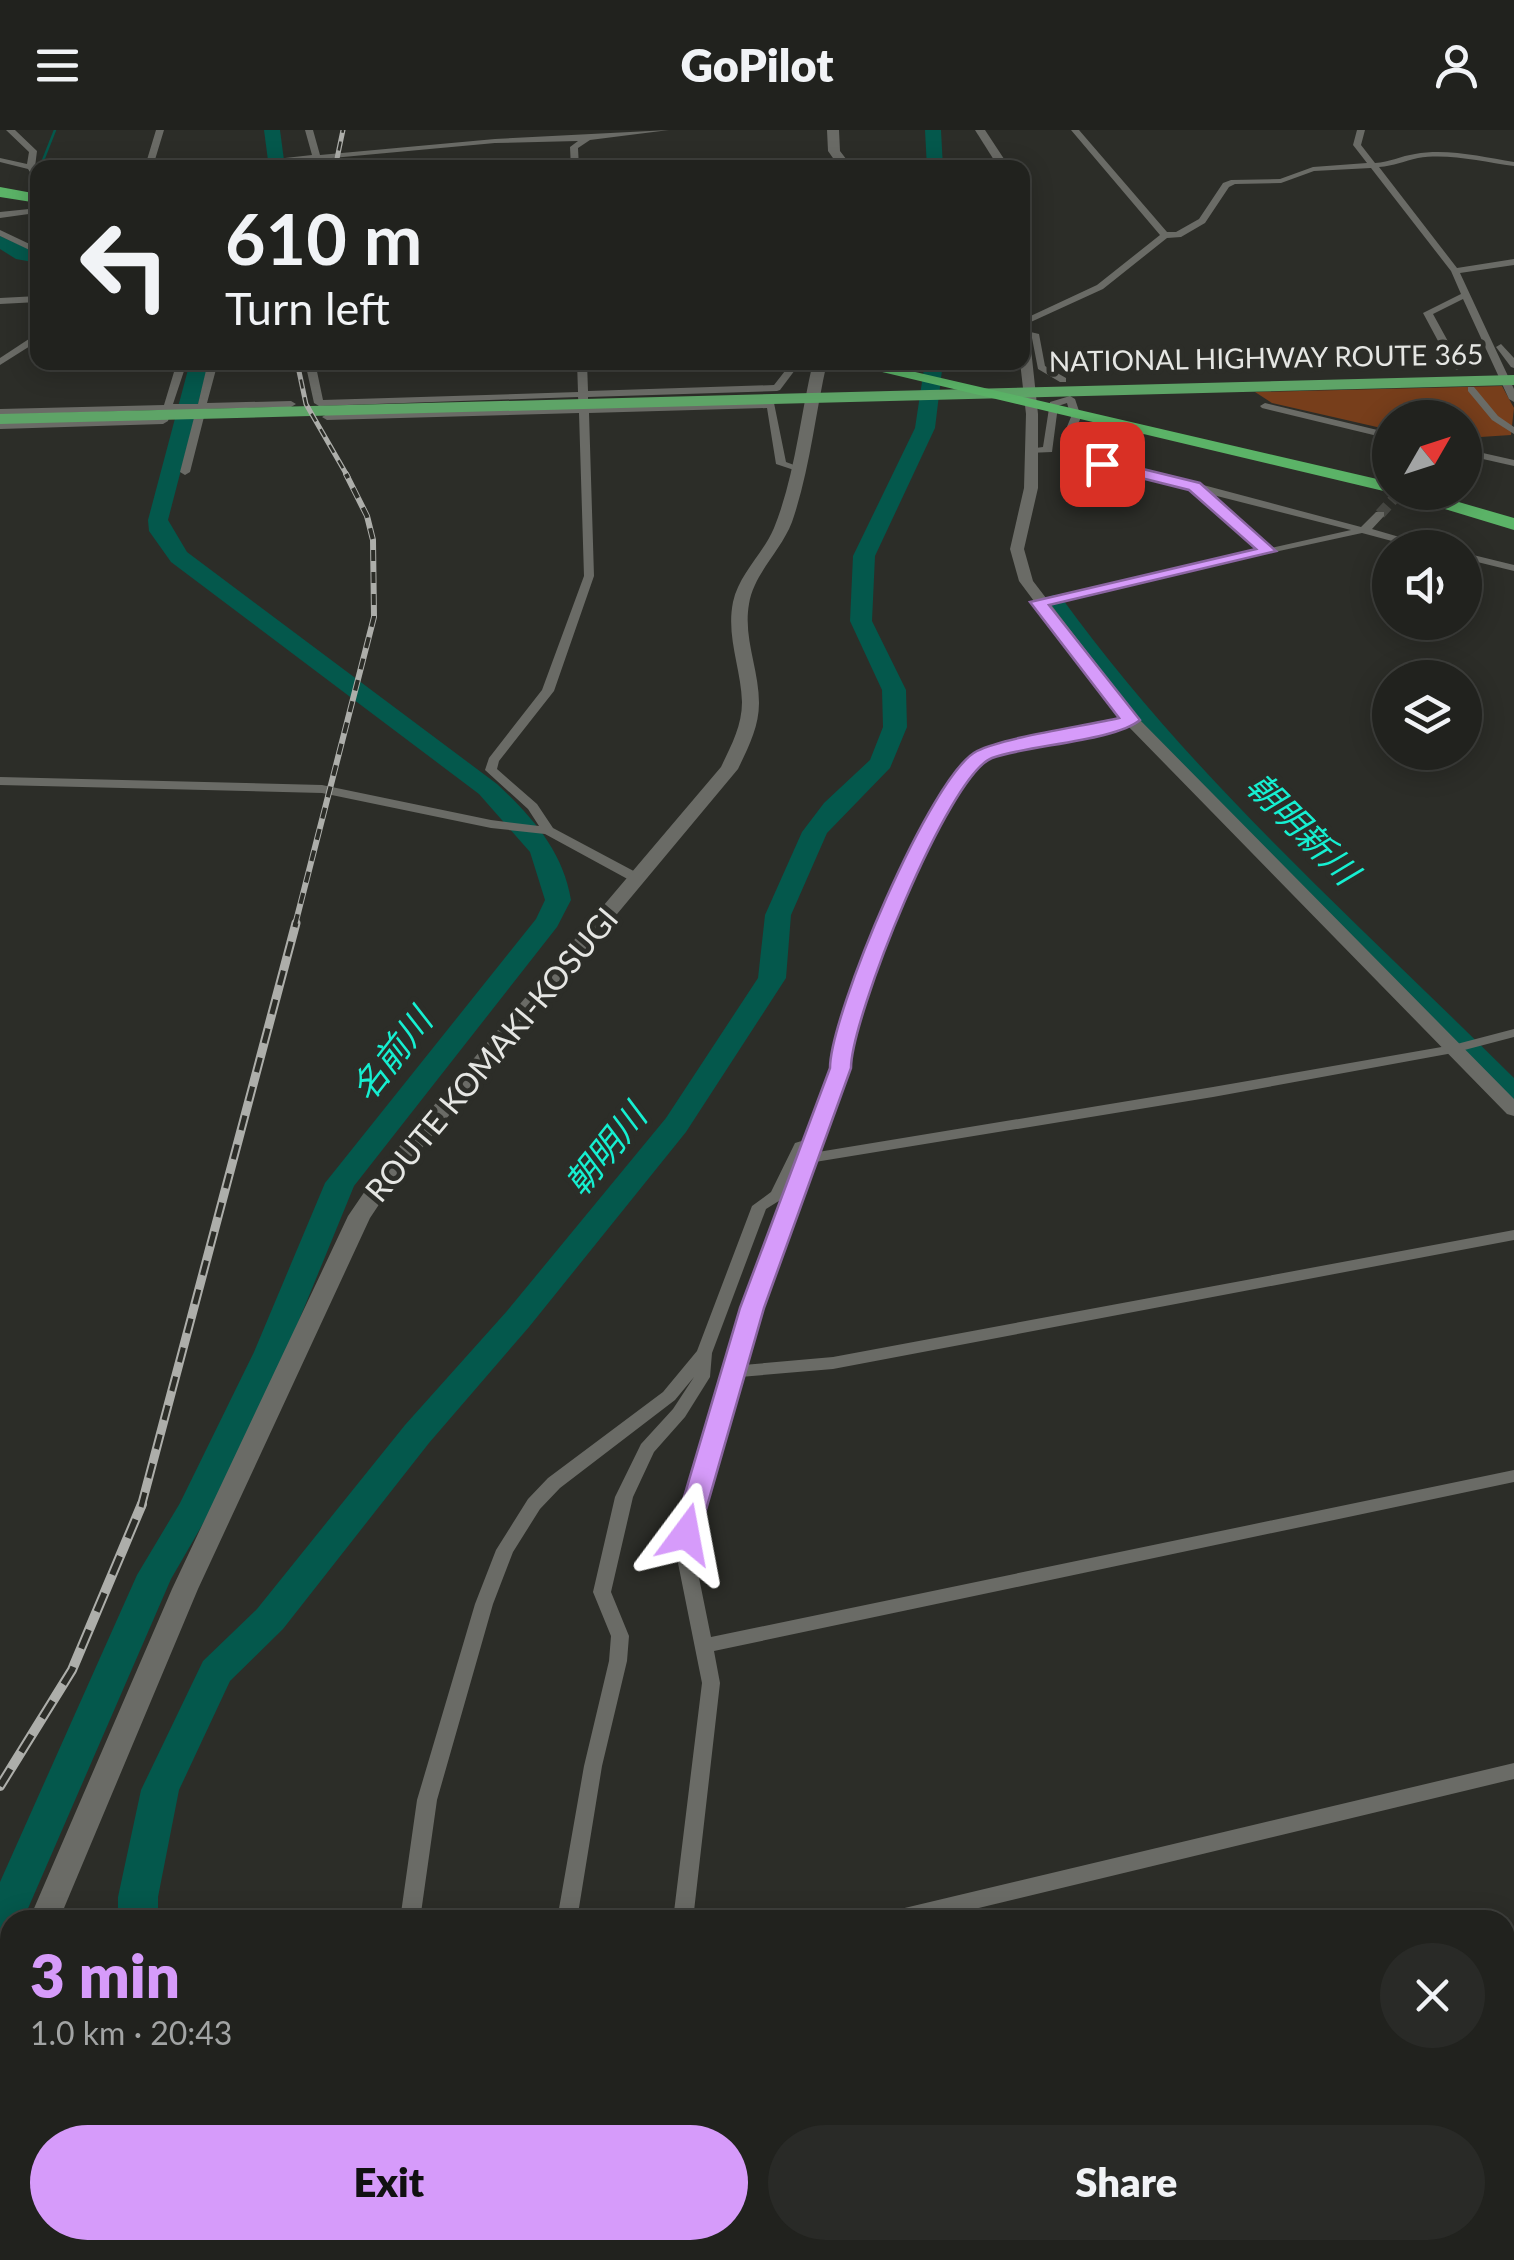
<!DOCTYPE html>
<html lang="en">
<head>
<meta charset="utf-8">
<style>
	:root { --surface:#21221e; --page:#292a27; --text:#f1f3f6; --muted:#a2a4a4; --line:#3e3f3c; --accent:#d69bfa }
	body { margin:0; font-family:Lato,"Noto Sans JP",sans-serif; background:var(--page); color:var(--text); height:100vh; display:flex; flex-direction:column; font-size:38px; white-space:nowrap }
	* { box-sizing:border-box; margin:0 }
	p { font-size:32px; color:var(--muted) }
	.icon { flex:none; width:55px; height:55px; fill:none; stroke:currentColor; stroke-width:2; stroke-linecap:round; stroke-linejoin:round }
	.map { position:relative; flex:1; overflow:hidden }
	.details { position:absolute; left:0px; top:1780px; width:1515px; height:350px; display:flex; flex-direction:column; background:var(--surface); border-radius:30px 30px 0 0; box-shadow:0 5px 25px #0003,0 0 0 2px var(--line) }
	.details>* { flex:none }
	.banner { position:absolute; left:30px; top:30px; width:1000px; height:210px; border-radius:20px; box-shadow:0 5px 25px #0003,0 0 0 2px var(--line); background:#21221e; color:var(--text); overflow:hidden }
	.needle { width:65px; rotate:51deg }
	.buttons { position:absolute; left:1372px; top:270px; display:grid; gap:20px }
	.buttons a { display:grid; place-items:center; width:110px; height:110px; border-radius:50%; background:var(--surface); box-shadow:0 5px 25px #0003,0 0 0 2px var(--line); font-size:50px }
	.pin { position:absolute; display:grid; place-items:center; width:85px; height:85px; color:#fff; margin:-42px; border-radius:20px; box-shadow:0 5px 15px #0006 }
	.me { position:absolute; width:110px; margin:-55px; rotate:13deg; stroke-linejoin:round; filter:drop-shadow(0 0 8px #0008) }
	.turn { display:flex; align-items:center; gap:35px; height:210px; padding:0 30px; font-size:45px }
	.turn .icon { width:130px; height:130px; stroke-width:2.5 }
	.turn b { display:block; font-size:70px; line-height:85px }
	.round { display:grid; place-items:center; flex:none; width:105px; height:105px; border-radius:52px; background:var(--page) }
	.head { display:flex; align-items:center; justify-content:space-between; height:170px; padding:0 30px }
	h1 { font-size:60px; font-weight:800; line-height:75px; color:var(--accent) }
	.button { display:flex; gap:20px; margin-top:auto; padding:20px 30px }
	.button a { flex:1; height:115px; border-radius:60px; background:var(--accent); color:#111; font-size:40px; font-weight:800; line-height:115px; text-align:center }
	.button a+a { background:var(--page); color:var(--text) }
	header { display:flex; justify-content:space-between; align-items:center; height:130px; padding:0 30px; background:var(--surface); font-size:45px; font-weight:800 }
	.map>svg:first-child { display:block }
	.green { fill:#773e1b }
	.lines { fill:none; stroke-linecap:round; stroke-linejoin:round }
	.stream { stroke:#04584c; stroke-width:2.5 }
	.river { fill:#04584c; fill-rule:evenodd }
	.minor-tunnel { stroke:#484944; stroke-width:11; stroke-dasharray:11 6; stroke-linecap:butt }
	.minor { fill:#6a6b66; fill-rule:evenodd }
	.tertiary { fill:#6a6b66; fill-rule:evenodd }
	.secondary { fill:#6a6b66; fill-rule:evenodd }
	.trunk { fill:#5ea467; fill-rule:evenodd }
	.motorway { fill:#5bb367; fill-rule:evenodd }
	.rail-far3-casing { stroke:#adaeaa; stroke-width:5 }
	.rail-far2-casing { stroke:#adaeaa; stroke-width:6 }
	.rail-far1-casing { stroke:#adaeaa; stroke-width:9 }
	.rail-casing { stroke:#adaeaa; stroke-width:10 }
	.rail-far3 { stroke:#2c2d28; stroke-width:2.5; stroke-dasharray:9; stroke-linecap:butt }
	.rail-far2 { stroke:#2c2d28; stroke-width:4; stroke-dasharray:11; stroke-linecap:butt }
	.rail-far1 { stroke:#2c2d28; stroke-width:5; stroke-dasharray:15; stroke-linecap:butt }
	.rail { stroke:#2c2d28; stroke-width:6; stroke-dasharray:20; stroke-linecap:butt }
	.route { fill:#d69bfa; stroke:#8b65a2; stroke-width:2.5 }
	.labels { text-anchor:middle; stroke-width:10; stroke-linejoin:round; paint-order:stroke }
	.far-street-label { font-size:28px; fill:#e5e6e3; stroke:#2c2d28 }
	.street-label { font-size:32px; fill:#e5e6e3; stroke:#2c2d28 }
	.water-label { font-size:35px; font-style:italic; fill:#16efd1; stroke:#2c2d28 }
</style>
</head>
<body>
<header><svg class="icon" aria-label="menu" viewBox="0 0 24 24"><path d="M4 6h16M4 12h16M4 18h16"/></svg>GoPilot<svg class="icon" aria-label="person" viewBox="0 0 24 24"><circle cx="12" cy="8" r="4"/><path d="M4 21q1-7 8-7t8 7"/></svg></header>
<div class="map">
<svg width="1514" height="2130" viewBox="0 0 1514 2130">
	<rect width="100%" height="100%" fill="#2c2d28"/>
	<!-- green -->
	<polygon class="green" points="1502,256 1514,278 1511,305 1465,308 1465,288 1390,288 1390,300 1272,273 1255,262"/>
	<g class="lines">
		<!-- stream -->
		<g class="stream">
			<polyline points="40,38 55,0"/>
			<polyline points="28,115 33,113 38,92"/>
			<polyline points="12,119 17,118"/>
		</g>
		<!-- river -->
		<g class="river">
			<polygon points="264,0 280,0 285,38 269,38"/>
			<polygon points="925,0 941,0 943,38 927,38"/>
			<polygon points="0,106 38,123 38,133 16,129 0,119"/>
			<path d="M190 232H209L168 390 187 422 497 654C532 687 563 721 571 770L557 797 354 1056 286 1222 212 1378 171 1449 23 1790H10V1810L0 1814V1752L137 1445 180 1373 254 1222 325 1053 536 789 545 770 530 722 479 664 171 432 149 401 148 390Z"/>
			<polygon points="925,232 943,232 935,298 875,426 872,491 906,560 907,597 890,638 827,703 791,785 786,848 686,1002 529,1197 429,1313 283,1499 230,1551 179,1660 158,1767 158,1790 118,1790 118,1767 141,1660 203,1531 257,1479 405,1295 507,1181 666,988 758,848 765,785 802,702 824,673 870,630 883,597 882,560 850,491 853,426 915,298"/>
			<path d="M1053 465 1061 467C1190 646 1358 793 1514 948V974L1504 971C1345 811 1171 658 1042 472Z"/>
			<polygon points="141,2120 185,2120 187,2130 143,2130"/>
		</g>
		<!-- minor-tunnel -->
		<polyline class="minor-tunnel" points="1380,384 1400,362"/>
		<!-- minor -->
		<g class="minor">
			<polygon points="6,0 15,0 37,21 35,37 38,47 33,47 28,39 0,32 0,28 27,34 29,22"/>
			<polygon points="156,0 164,0 154,33 267,30 312,25 305,0 313,0 320,25 495,9 669,0 590,10 578,18 579,38 571,38 570,17 578,11 495,13 267,34 49,38 146,33"/>
			<path d="M1071 0H1079L1167 102H1176L1199 89 1223 53 1231 50 1280 49 1313 37 1367 33 1353 15 1357 0H1365L1361 15 1375 33C1390 32 1401 26 1415 24 1447 18 1483 27 1514 32V36C1483 32 1449 23 1418 28 1404 31 1394 36 1379 37L1457 138 1514 129V135L1460 143 1514 259V272L1509 269 1463 169 1433 184 1462 237 1457 240 1452 237 1423 183 1461 164 1451 141 1371 38 1314 41 1281 53 1235 54 1229 57 1205 93 1181 107 1167 108 1103 159 1022 196V190L1097 155 1160 105Z"/>
			<polygon points="38,53 36,83 0,88 0,82 29,79 34,55"/>
			<polygon points="0,100 38,118 38,124 0,106"/>
			<polygon points="38,166 38,172 0,174 0,168"/>
			<polygon points="1022,200 1039,204 1045,236 1066,248 1066,252 1060,252 1038,239 1032,208 1022,205"/>
			<polygon points="38,203 38,211 0,235 0,228"/>
			<polygon points="1501,214 1514,228 1514,238 1511,237 1496,217"/>
			<polygon points="177,232 187,232 173,274 198,274 208,232 218,232 207,273 291,271 296,274 291,277 206,279 190,342 185,345 180,342 196,280 171,280 168,291 163,294 0,299 0,293 159,288 161,280 0,285 0,279 164,275"/>
			<polygon points="305,232 315,232 323,270 578,262 577,232 587,232 588,261 774,255 792,232 801,232 780,260 777,261 588,267 588,277 774,273 786,332 802,338 797,341 776,334 767,278 589,283 594,446 554,561 499,631 497,639 537,674 553,698 643,746 644,749 643,752 633,752 545,704 491,698 322,663 0,655 0,647 322,655 491,690 539,696 528,679 485,640 489,628 542,560 584,446 579,283 327,290 322,287 327,284 579,277 578,267 319,276 314,273"/>
			<polygon points="1468,257 1474,257 1498,286 1514,297 1514,304 1492,290 1468,261"/>
			<path d="M1070 266 1075 269 1081 287C1073 305 1073 312 1090 325L1361 397 1376 382H1384V386L1372 399 1437 418H1418L1362 403 1035 474 1033 472 1039 469 1261 421 1191 359 1082 329 1069 319 1064 304 1071 287 1067 273 1058 276 1052 322 1028 323V319L1043 317 1050 272ZM1209 364 1351 400 1271 418Z"/>
			<polygon points="1265,273 1390,303 1390,309 1262,278 1260,276"/>
			<polygon points="1465,319 1514,330 1514,336 1465,325"/>
			<polygon points="1465,423 1514,435 1514,441 1465,429"/>
			<path d="M1131 586 1137 590 1135 593 996 624C942 648 882 812 864 869 857 891 853 913 848 935 842 964 828 994 818 1022L1213 957 1453 915 1514 899V907L1453 923 1213 967 815 1032 743 1235 833 1227 1514 1100V1110L833 1239 740 1247 695 1404V1428L711 1507 1514 1340V1352L714 1521 720 1553 693 1790H673L702 1553 677 1428V1404L725 1242 800 1031 782 1069 766 1079 712 1223 710 1247 685 1287 654 1322 633 1367 611 1462 629 1506 627 1531 602 1636 577 1790H557L584 1636 609 1531 611 1506 593 1462 615 1367 641 1314 673 1279 694 1247 675 1270 560 1358 540 1379 513 1422 493 1474 437 1670 420 1790H400L417 1670 475 1474 496 1420 528 1369 548 1348 663 1262 697 1221 752 1076 771 1062 795 1013 808 1009 834 937 838 910 867 823 911 723 934 679 958 643 977 623 987 619Z"/>
			<polygon points="1514,1633 1514,1649 929,1790 882,1790 885,1784 892,1781"/>
			<polygon points="378,2120 400,2120 401,2130 379,2130"/>
			<polygon points="532,2120 554,2120 553,2130 531,2130"/>
			<polygon points="701,2120 723,2120 724,2130 702,2130"/>
		</g>
		<!-- tertiary -->
		<g class="tertiary">
			<polygon points="975,0 985,0 1010,38 999,38"/>
			<polygon points="1022,187 1028,191 1038,284 1038,358 1024,419 1033,451 1137,587 1514,969 1514,986 1507,984 1125,593 1019,451 1010,419 1024,358 1026,284 1020,232"/>
		</g>
		<!-- secondary -->
		<g class="secondary">
			<polygon points="827,0 839,0 840,21 853,38 840,38 828,21"/>
			<path d="M813 232H827C815 285 810 340 792 392 781 421 754 443 749 474 743 508 759 539 759 573 759 597 748 618 738 639L396 1049 370 1088 198 1459 59 1790H29L172 1459 348 1086 380 1039 721 637C731 616 742 596 742 572 741 538 726 507 733 472 739 444 763 424 774 398 795 346 800 287 813 232Z"/>
			<polygon points="10,1870 10,1933 4,1935 10,1937 10,1995 0,1999 0,1874"/>
			<polygon points="1514,1999 1514,2029 1505,2032 1505,2002"/>
			<polygon points="1075,2120 1141,2120 1136,2130 1070,2130"/>
		</g>
		<!-- trunk -->
		<polygon class="trunk" points="1514,245 1514,255 0,294 0,284"/>
		<!-- motorway -->
		<g class="motorway">
			<polygon points="0,57 38,64 38,73 0,67"/>
			<polygon points="840,232 872,232 1390,352 1390,362 1424,362 1514,388 1514,400 1392,363"/>
		</g>
		<!-- rail-far3 casing -->
		<g class="rail-far3-casing">
			<g id="rail-far3">
				<polyline points="335,38 343,0"/>
				<polyline points="297,232 306,274 348,347"/>
			</g>
		</g>
		<!-- rail-far2 casing -->
		<g class="rail-far2-casing">
			<polyline id="rail-far2" points="295,795 374,487 373,410 367,386 346,344"/>
		</g>
		<!-- rail-far1 casing -->
		<g class="rail-far1-casing">
			<polyline id="rail-far1" points="141,1377 296,793"/>
		</g>
		<!-- rail casing -->
		<g class="rail-casing">
			<polyline id="rail" points="0,1656 72,1540 142,1374"/>
		</g>
		<!-- rail-far3 -->
		<use href="#rail-far3" class="rail-far3"/>
		<!-- rail-far2 -->
		<use href="#rail-far2" class="rail-far2"/>
		<!-- rail-far1 -->
		<use href="#rail-far1" class="rail-far1"/>
		<!-- rail -->
		<use href="#rail" class="rail"/>
	</g>
	<!-- route -->
	<path class="route" d="M1102 329 1200 353 1276 421 1049 475 1140 590C1115 611 1028 615 992 628 948 645 851 888 851 938L764 1178 699 1404 686 1414 677 1411 673 1404 740 1178 830 938C830 885 931 644 977 621 1005 607 1085 596 1119 588L1030 472 1256 419 1189 360 1097 337V331Z"/>
	<g class="labels">
		<!-- far-street labels -->
		<g class="far-street-label">
			<text transform="translate(1266 228) rotate(-1)" y="10">NATIONAL HIGHWAY ROUTE 365</text>
		</g>
		<!-- street labels -->
		<g class="street-label">
			<text transform="translate(492 925) rotate(-50)" y="11">ROUTE KOMAKI-KOSUGI</text>
		</g>
		<!-- water labels -->
		<g class="water-label">
			<text transform="translate(1302 699) rotate(45)" y="12">朝明新川</text>
			<text transform="translate(392 925) rotate(-52)" y="12">名前川</text>
			<text transform="translate(606 1020) rotate(-51)" y="12">朝明川</text>
		</g>
	</g>
</svg>
<div class="buttons">
<a><svg class="needle" viewBox="-14 -14 28 28"><path d="M0-13l5 13h-10z" fill="#e53935"/><path d="M0 13l5-13h-10z" fill="#a2a4a4"/></svg></a>
<a><svg class="icon" aria-label="sound" viewBox="0 0 24 24"><path d="M4 9h4l5-4v14l-5-4H4zM17 9q2 3 0 6"/></svg></a>
<a><svg class="icon" aria-label="layers" viewBox="0 0 24 24"><path d="M12 4l9 5-9 5-9-5zM3 14l9 5 9-5"/></svg></a>
</div>
<div class="pin" style="left:1102px;top:334px;background:#d93025"><svg class="icon" aria-label="arrive" viewBox="0 0 24 24"><path d="M6 21V4h12l-3 4 3 4H6"/></svg></div>
<svg class="me" style="left:686px;top:1404px" viewBox="-20 -20 40 40"><path d="M0-17L14 15 0 8-14 15z" fill="#d69bfa" stroke="#fff" stroke-width="4"/></svg>
<div class="banner">
<div class="turn"><svg class="icon" aria-label="left" viewBox="0 0 24 24"><path d="M17 20v-9H6M10 6l-5 5 5 5"/></svg><div><b>610 m</b>Turn left</div></div>
</div>
<section class="details">
<div class="head"><div><h1>3 min</h1><p>1.0 km · 20:43</p></div><a class="round"><svg class="icon" aria-label="close" viewBox="0 0 24 24"><path d="M6 6l12 12M18 6L6 18"/></svg></a></div>
<div class="button"><a>Exit</a><a>Share</a></div>
</section>
</div>
</body>
</html>
